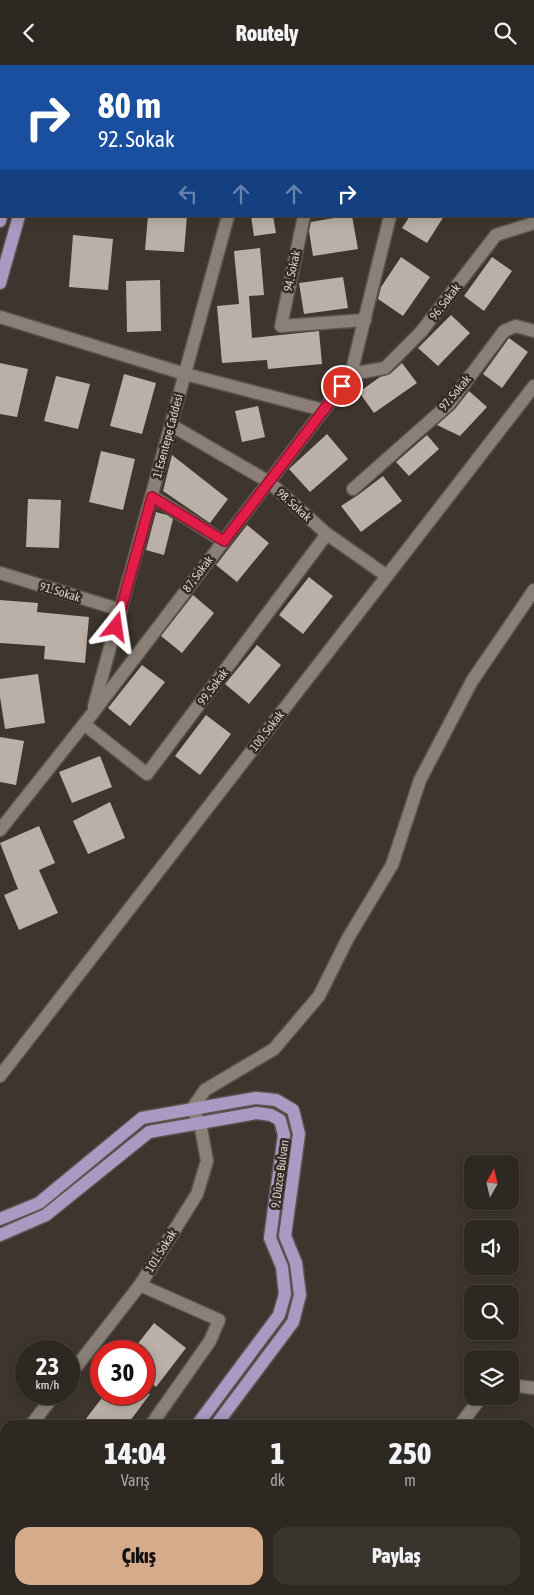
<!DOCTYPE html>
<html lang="tr">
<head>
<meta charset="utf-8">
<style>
	:root { --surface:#2e2822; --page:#3a342f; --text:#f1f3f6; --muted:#a7a6a5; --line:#494440; --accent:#d6ab8b }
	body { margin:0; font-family:"Asap Condensed",sans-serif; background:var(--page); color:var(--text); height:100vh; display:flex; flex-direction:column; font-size:19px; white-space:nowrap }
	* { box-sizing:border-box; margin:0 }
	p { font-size:16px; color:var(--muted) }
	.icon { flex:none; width:28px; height:28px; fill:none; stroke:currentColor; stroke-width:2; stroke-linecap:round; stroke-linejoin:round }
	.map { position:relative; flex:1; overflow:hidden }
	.panel { position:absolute; left:0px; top:1355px; width:535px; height:175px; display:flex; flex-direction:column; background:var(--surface); border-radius:15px 15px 0 0; box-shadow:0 2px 12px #0003,0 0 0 1px var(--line) }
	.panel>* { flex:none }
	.hud { position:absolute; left:0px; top:0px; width:535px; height:152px; box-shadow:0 2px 12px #0003,0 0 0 1px var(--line); background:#1a4fa0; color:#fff; overflow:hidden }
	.needle { width:32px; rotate:8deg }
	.buttons { position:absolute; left:464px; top:1090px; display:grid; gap:10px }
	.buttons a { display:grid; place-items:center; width:55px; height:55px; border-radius:10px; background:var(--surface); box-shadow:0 2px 12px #0003,0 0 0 1px var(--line); font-size:25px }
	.speed { position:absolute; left:15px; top:1275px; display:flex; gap:10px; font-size:25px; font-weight:700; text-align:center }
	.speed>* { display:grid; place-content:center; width:65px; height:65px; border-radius:50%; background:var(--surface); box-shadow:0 2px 12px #0003,0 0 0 1px var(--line); line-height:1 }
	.speed small { font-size:12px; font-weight:400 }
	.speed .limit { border:8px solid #d22; background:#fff; color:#111 }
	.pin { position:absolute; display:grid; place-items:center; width:42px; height:42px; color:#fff; margin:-21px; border:2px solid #fff; border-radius:50%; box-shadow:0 1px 5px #0007 }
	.me { position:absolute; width:55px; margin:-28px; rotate:15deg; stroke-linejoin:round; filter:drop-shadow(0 0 4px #0008) }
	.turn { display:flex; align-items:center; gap:18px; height:105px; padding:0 15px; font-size:22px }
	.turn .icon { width:65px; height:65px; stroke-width:2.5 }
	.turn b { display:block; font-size:35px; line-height:42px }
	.lanes { display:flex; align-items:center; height:48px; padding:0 15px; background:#0003; justify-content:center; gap:25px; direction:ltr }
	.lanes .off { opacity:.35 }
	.eta { display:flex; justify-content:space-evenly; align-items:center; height:85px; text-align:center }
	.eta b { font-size:30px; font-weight:800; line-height:35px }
	.button { display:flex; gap:10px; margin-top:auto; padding:10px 15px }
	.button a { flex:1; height:58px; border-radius:15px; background:var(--accent); color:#111; font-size:20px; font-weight:800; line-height:58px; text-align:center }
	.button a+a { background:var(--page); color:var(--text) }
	header { display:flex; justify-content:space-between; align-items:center; height:65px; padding:0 15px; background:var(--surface); font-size:22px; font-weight:800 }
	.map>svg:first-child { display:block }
	.green { fill:url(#green-dots) }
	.building { fill:#bbb0a7 }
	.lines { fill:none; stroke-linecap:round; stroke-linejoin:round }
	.minor-casing { stroke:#5b544e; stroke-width:15 }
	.major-casing { stroke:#5b544e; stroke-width:15 }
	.minor { stroke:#8a8077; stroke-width:12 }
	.major { stroke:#aa99c3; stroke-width:12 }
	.route-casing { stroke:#92132f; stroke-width:12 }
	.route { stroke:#e11d48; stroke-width:9 }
	.labels { text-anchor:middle; stroke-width:5; stroke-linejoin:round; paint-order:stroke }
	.street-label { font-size:12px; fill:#d9d3cf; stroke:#342b24 }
</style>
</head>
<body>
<header><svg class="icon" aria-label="back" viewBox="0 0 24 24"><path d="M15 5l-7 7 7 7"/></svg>Routely<svg class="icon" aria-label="search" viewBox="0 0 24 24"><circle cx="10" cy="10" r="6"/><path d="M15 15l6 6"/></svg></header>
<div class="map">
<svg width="534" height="1530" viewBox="0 0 534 1530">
	<defs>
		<pattern id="green-dots" width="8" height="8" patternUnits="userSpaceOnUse" patternTransform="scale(1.25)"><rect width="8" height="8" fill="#593d25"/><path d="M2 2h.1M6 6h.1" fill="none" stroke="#705844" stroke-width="1.8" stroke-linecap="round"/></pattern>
	</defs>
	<rect width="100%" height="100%" fill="#3e362e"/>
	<!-- green -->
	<polygon class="green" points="114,0 252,0 251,1 119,1"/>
	<!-- building -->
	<g class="building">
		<polygon points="148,151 187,151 184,187 145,185"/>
		<polygon points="251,151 273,151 276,168 254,171"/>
		<polygon points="345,151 352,151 358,184 313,191 309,166 311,157"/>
		<polygon points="410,151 444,151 427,178 402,163"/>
		<polygon points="73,170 113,174 108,225 69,222"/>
		<polygon points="260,183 264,230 249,231 252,273 319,266 322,299 268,304 267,295 222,298 217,241 239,239 234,186"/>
		<polygon points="401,192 430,212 403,251 378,234 381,222"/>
		<polygon points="492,192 512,206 484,246 464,231"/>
		<polygon points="343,212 348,243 304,249 299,218"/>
		<polygon points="160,215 161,266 127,267 126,216"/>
		<polygon points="451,250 470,268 438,301 418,283"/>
		<polygon points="509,273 528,287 502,323 483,309"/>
		<polygon points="0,298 28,304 17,352 0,349"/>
		<polygon points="402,298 417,318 374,348 359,327 380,312 390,309"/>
		<polygon points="124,309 156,318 142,369 110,361"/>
		<polygon points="56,311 90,319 78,364 44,356"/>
		<polygon points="469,326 487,342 460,371 437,360 455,344"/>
		<polygon points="258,341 265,372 242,377 235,346"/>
		<polygon points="327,369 348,394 310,427 289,404"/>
		<polygon points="427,370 439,384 409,411 396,397"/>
		<polygon points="101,386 135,394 123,445 89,437"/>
		<polygon points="172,390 228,434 210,458 163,426"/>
		<polygon points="383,411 402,436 361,467 341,441 358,430"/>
		<polygon points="28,434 61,435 59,483 26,482"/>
		<polygon points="156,447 167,450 173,454 164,490 146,485"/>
		<polygon points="247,460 269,478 237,517 216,500"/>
		<polygon points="309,512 333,531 303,569 279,550"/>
		<polygon points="193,530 214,548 182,588 161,571"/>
		<polygon points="0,535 38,538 37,547 89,552 85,598 44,594 45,581 0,578"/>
		<polygon points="257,580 281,600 249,639 225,619"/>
		<polygon points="142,600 165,617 130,661 108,643"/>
		<polygon points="38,609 45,658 5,664 0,632 0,614"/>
		<polygon points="206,650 231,669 200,710 175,691"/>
		<polygon points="0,672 24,676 16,720 0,717"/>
		<polygon points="100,691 112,722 72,738 59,707"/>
		<polygon points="110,737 125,773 88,789 73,756"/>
		<polygon points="39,761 55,798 39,805 58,848 19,865 4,830 18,824 0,778"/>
		<polygon points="154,1258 186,1283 156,1322 144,1312 144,1286 132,1286"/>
		<polygon points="105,1329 150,1329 127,1360 91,1360 85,1355"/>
	</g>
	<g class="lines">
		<!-- minor casing -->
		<g class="minor-casing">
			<g id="minor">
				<polyline points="99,0 104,1"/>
				<polyline points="510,0 510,1"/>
				<polyline points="269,1 269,0"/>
				<polyline points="358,1 358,0"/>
				<polyline points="433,1 434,0"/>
				<polyline points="0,61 1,60"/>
				<polyline points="534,139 534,140"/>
				<polyline points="304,151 281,261 365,255"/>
				<polyline points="0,252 185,309 323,345"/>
				<polyline points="351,309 385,303 421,267 496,170 534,158"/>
				<polyline points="171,360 269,417 327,469 387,511"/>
				<polyline points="353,424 449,339 504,266 516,261 534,266"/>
				<polyline points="152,431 223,476"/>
				<polyline points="0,508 121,545"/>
				<polyline points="94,641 228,151"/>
				<polyline points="84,659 147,709 327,469"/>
				<polyline points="0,765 92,649 351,309 390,151"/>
				<polyline points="0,1011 534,321"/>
				<polyline points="140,1220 219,1255 210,1276 151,1360"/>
				<polyline points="69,1311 140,1220 197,1129 207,1096 200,1058 192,1044 205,1025 274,984 319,931 348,873 392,800 420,715 472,616 534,525"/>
				<polyline points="510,1320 534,1323"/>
				<polyline points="31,1360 55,1329"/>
				<polyline points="460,1360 482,1331"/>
				<polyline points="0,1398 5,1392"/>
				<polyline points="530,1510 534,1505"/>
				<polyline points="324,1525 332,1530"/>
				<polyline points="262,1530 297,1525"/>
				<polyline points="515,1530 519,1525"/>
			</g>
		</g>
		<!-- major casing -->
		<g class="major-casing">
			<g id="major">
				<polyline points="43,1 44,0"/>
				<polyline points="59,1 59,0"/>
				<polyline points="0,156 1,151"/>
				<polyline points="0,218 19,151"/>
				<polyline points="0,1154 39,1138 142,1053 256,1033 276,1035 293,1045 299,1069 285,1171 296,1198 300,1230 293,1257 216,1360"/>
				<polyline points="0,1170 46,1150 149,1067 257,1048 271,1050 280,1055 284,1070 270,1173 282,1202 285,1229 279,1250 197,1360"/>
				<polyline points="71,1530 74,1525"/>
				<polyline points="89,1530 93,1525"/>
			</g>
		</g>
		<!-- minor -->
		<use href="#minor" class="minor"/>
		<!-- major -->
		<use href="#major" class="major"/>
	</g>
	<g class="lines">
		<!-- route casing -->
		<g class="route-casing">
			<polyline id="route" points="116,562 152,432 224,476 342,321"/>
		</g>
		<!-- route -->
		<use href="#route" class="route"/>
	</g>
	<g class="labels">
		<!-- street labels -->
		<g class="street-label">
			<text transform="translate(292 206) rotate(-78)" y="4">94. Sokak</text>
			<text transform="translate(445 237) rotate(-52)" y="4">96. Sokak</text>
			<text transform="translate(455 328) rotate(-50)" y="4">97. Sokak</text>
			<text transform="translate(168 371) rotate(-75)" y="4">1. Esentepe Caddesi</text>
			<text transform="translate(294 440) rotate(42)" y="4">98. Sokak</text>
			<text transform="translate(198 509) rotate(-53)" y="4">87. Sokak</text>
			<text transform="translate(60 527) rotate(17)" y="4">91. Sokak</text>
			<text transform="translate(213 622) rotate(-53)" y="4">99. Sokak</text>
			<text transform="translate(267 666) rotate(-52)" y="4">100. Sokak</text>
			<text transform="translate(280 1109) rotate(-82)" y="4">9. Düzce Bulvarı</text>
			<text transform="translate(161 1186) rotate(-58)" y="4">101. Sokak</text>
		</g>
	</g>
</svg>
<div class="buttons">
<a><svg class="needle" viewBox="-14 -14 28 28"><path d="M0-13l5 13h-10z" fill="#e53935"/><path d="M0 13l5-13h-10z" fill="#a7a6a5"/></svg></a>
<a><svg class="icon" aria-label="sound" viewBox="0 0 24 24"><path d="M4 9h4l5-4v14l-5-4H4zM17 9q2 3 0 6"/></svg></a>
<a><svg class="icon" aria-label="search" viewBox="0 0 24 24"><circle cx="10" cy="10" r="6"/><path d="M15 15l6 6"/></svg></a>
<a><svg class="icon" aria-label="layers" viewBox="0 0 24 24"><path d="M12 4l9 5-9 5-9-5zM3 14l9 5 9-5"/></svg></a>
</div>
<div class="speed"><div>23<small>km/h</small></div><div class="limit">30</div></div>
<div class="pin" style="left:342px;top:321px;background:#d93025"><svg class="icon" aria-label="arrive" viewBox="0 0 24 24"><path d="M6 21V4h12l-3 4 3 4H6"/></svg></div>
<svg class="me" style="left:116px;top:562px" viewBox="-20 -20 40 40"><path d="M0-17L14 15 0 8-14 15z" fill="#e11d48" stroke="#fff" stroke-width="4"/></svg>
<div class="hud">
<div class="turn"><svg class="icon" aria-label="right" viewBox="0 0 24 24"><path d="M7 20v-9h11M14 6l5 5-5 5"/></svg><div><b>80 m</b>92. Sokak</div></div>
<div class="lanes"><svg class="icon off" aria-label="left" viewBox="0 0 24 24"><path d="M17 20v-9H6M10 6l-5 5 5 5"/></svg><svg class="icon off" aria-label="ahead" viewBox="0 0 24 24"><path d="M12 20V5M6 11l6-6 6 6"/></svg><svg class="icon off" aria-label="ahead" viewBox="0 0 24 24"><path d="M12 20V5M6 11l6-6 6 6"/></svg><svg class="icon" aria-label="right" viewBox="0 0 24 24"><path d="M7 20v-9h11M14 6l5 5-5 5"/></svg></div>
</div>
<section class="panel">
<div class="eta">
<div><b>14:04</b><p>Varış</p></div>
<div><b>1</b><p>dk</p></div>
<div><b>250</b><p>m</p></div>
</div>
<div class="button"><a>Çıkış</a><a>Paylaş</a></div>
</section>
</div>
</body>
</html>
